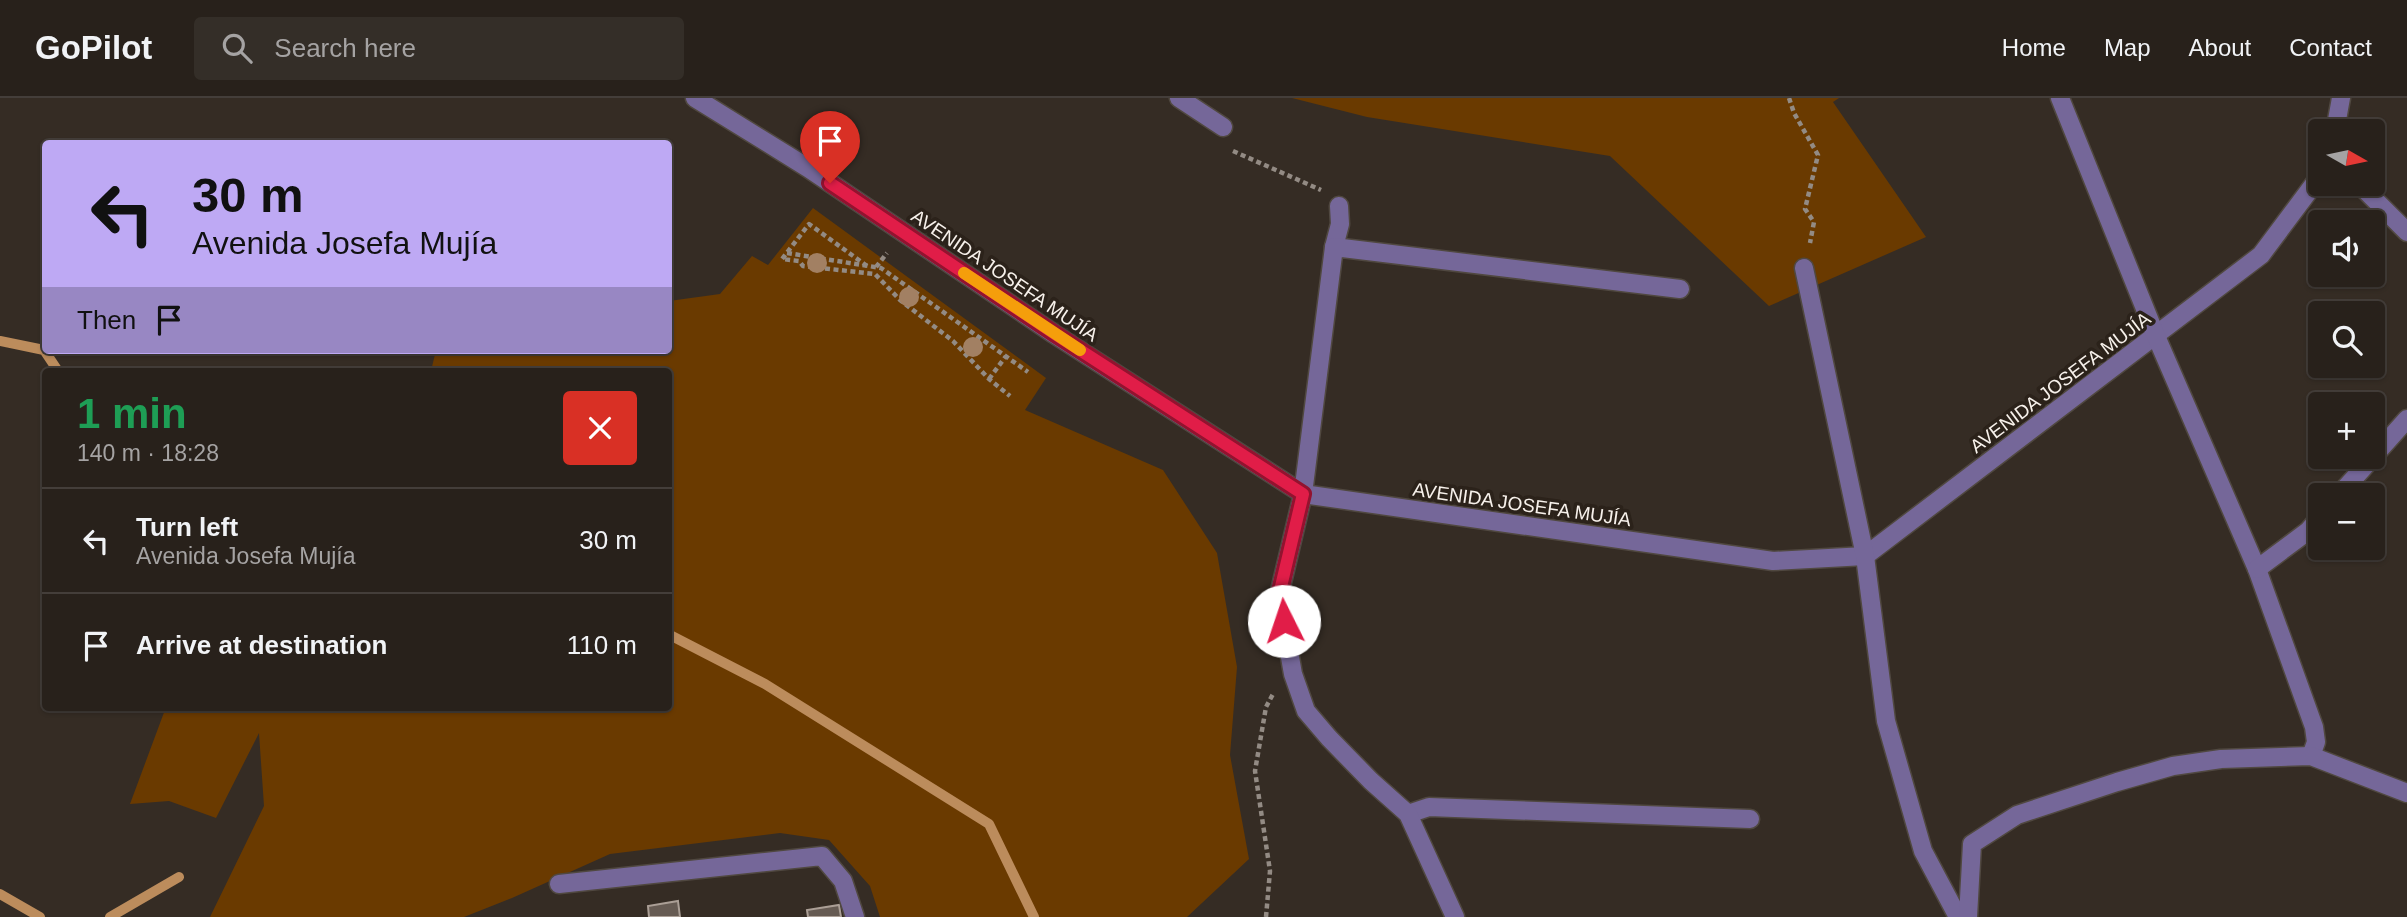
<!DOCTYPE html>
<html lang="en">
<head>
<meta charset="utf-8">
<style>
	:root { --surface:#28211b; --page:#342e28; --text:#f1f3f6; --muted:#a5a3a3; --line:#443e3a }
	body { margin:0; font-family:Arial,sans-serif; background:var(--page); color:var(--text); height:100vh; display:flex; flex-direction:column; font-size:26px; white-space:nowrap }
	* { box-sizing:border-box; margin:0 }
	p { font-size:23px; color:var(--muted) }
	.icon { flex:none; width:38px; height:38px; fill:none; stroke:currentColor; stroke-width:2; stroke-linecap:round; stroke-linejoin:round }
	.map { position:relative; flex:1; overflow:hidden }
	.side { position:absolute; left:42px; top:270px; width:630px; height:343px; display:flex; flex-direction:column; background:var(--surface); border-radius:7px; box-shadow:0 2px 5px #0004,0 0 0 2px var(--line) }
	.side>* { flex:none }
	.top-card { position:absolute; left:42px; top:42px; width:630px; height:214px; border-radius:7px; box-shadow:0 2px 5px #0004,0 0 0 2px var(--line); background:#bea9f4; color:#111; overflow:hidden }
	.needle { width:46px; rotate:99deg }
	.fabs { position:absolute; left:2308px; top:21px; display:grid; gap:14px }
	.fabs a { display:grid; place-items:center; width:77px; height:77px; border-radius:7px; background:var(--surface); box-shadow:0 2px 5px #0004,0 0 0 2px var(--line); font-size:35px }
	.pin { position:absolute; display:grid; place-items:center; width:60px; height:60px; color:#fff; margin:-72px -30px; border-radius:50% 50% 50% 0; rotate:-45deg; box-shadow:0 0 7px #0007 }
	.pin .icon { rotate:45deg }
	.me { position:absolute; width:77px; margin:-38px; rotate:356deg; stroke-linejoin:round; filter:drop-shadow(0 0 5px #0008) }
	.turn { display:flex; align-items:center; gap:24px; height:147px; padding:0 35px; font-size:32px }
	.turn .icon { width:91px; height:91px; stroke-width:2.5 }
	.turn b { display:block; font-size:49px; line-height:60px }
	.then { display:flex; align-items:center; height:66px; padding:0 35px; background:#0003; gap:14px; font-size:26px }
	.round { display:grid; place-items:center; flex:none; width:74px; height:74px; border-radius:7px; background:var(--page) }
	.head { display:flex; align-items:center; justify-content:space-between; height:119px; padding:0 35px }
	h1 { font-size:42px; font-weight:800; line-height:52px; color:#1e9e55 }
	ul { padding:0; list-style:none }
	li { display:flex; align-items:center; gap:21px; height:105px; padding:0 35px; border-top:2px solid var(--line) }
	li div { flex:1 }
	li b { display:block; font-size:26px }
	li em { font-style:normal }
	header { display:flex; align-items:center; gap:42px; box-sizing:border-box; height:98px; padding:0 35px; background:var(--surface); border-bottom:2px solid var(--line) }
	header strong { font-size:33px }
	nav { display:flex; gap:38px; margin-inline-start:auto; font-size:24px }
	.search { width:490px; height:63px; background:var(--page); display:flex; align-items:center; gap:18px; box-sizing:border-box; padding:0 24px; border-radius:7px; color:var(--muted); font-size:26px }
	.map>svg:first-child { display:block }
	.green { fill:#6a3a00 }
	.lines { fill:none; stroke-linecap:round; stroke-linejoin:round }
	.stream { stroke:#bc8c5c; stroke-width:10 }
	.building { fill:#665b53; stroke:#ab9f96; stroke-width:2 }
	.minor-casing { stroke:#504840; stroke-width:21 }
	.path { stroke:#938b84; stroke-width:4.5; stroke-dasharray:5 3.5; stroke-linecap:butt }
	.minor { stroke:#756799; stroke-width:18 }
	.tree { fill:#a28063 }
	.route-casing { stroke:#92132f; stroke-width:18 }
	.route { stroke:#e11d48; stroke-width:12 }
	.slow { stroke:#f59e0b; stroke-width:12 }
	.labels { text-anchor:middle; stroke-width:7; stroke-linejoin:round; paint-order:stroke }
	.street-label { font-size:19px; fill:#f7f1eb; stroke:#2b221a }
</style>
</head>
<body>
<header>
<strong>GoPilot</strong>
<div class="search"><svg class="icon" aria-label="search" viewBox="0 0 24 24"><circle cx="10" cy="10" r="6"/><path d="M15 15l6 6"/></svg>Search here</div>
<nav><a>Home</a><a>Map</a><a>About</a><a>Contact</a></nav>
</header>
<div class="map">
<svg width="2407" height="819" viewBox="0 0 2407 819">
	<rect width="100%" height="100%" fill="#352c24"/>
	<!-- green -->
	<g class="green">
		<polygon points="1292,0 1839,0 1833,4 1926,139 1769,208 1610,58 1367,19"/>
		<polygon points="813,110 1046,280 1025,312 1163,372 1217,455 1237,569 1230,657 1249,761 1187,819 880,819 870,788 829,742 780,735 610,756 512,800 464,819 210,819 264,708 259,635 216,720 169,703 130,706 166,609 668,609 668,273 431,273 436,252 668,252 669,203 720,196 752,158 768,167"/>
	</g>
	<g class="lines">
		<!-- stream -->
		<g class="stream">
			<polyline points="0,243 44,252 58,273"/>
			<polyline points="668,536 765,586 989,726 1034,819"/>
			<polyline points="0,796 40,819"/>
			<polyline points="110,819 179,779"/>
		</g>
	</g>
	<!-- building -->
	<g class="building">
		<polygon points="678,803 680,819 649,819 648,808"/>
		<polygon points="839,807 841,819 808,819 807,812"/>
	</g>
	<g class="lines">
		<!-- minor casing -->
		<g class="minor-casing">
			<g id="minor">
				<polyline points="695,0 808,70 1054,236 1303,396 1773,463 1865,458 2261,157 2320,78"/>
				<polyline points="1179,0 1223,29"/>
				<polyline points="2060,0 2156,238 2257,471 2314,629 2316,644 2311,658"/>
				<polyline points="2335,33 2341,0"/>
				<polyline points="2359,86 2407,134"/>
				<polyline points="1334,149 1340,126 1339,108"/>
				<polyline points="1804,170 1865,458 1886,623 1923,753 1958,819"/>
				<polyline points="2339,397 2407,321"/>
				<polyline points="2257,471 2308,433 2320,419"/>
				<polyline points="1408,716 1429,709 1750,721"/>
				<polyline points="559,786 822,758 843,783 855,819"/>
				<polyline points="1455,819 1408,716 1371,683 1329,640 1306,613 1293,576 1279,497 1303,396 1334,149 1680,191"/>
				<polyline points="1968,819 1972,746 2017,717 2117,684 2173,668 2221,661 2311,658 2407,695"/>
			</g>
		</g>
		<!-- path -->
		<g class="path">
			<polyline points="1789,0 1794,15 1818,57 1805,111 1814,124 1810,145"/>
			<polyline points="1233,53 1321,92"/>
			<polyline points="787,155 881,170 1028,274"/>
			<polyline points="867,168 809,126 782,161 799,163 803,168 875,176 900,202 953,243 989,281 1010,298"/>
			<polyline points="876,169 887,155"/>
			<polyline points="989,281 1006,258"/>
			<polyline points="1266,819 1270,773 1255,673 1266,609 1273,596"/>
		</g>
		<!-- minor -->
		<use href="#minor" class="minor"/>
	</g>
	<!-- trees -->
	<g class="tree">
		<circle cx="817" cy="165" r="10"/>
		<circle cx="909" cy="199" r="10"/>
		<circle cx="973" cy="249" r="10"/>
	</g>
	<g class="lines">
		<!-- route casing -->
		<g class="route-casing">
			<polyline id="route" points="830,85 1055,236 1303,396 1279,497 1284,523"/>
		</g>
		<!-- route -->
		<use href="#route" class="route"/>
		<!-- slow -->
		<polyline class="slow" points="964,175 1080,252"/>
	</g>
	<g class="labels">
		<!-- street labels -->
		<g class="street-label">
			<text transform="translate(1005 177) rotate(34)" y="7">AVENIDA JOSEFA MUJÍA</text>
			<text transform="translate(2060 284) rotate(-37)" y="7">AVENIDA JOSEFA MUJÍA</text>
			<text transform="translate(1522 406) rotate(8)" y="7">AVENIDA JOSEFA MUJÍA</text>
		</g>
	</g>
</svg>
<div class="fabs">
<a><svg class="needle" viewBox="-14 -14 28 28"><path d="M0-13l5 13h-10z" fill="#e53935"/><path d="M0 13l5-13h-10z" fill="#a5a3a3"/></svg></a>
<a><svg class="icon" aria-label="sound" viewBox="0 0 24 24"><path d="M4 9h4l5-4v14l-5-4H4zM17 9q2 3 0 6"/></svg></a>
<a><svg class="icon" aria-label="search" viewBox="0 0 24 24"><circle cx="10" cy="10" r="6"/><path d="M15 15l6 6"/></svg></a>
<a>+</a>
<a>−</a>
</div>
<div class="pin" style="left:830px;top:85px;background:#d93025"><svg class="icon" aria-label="arrive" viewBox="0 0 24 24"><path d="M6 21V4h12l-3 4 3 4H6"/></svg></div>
<svg class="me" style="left:1284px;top:523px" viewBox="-20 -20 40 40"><circle r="19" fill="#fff"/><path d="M0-13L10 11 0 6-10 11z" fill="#e11d48"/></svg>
<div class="top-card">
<div class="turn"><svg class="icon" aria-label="left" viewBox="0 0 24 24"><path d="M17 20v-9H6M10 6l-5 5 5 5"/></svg><div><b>30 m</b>Avenida Josefa Mujía</div></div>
<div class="then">Then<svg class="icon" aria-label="arrive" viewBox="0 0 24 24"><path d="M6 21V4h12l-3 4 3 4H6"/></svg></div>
</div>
<section class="side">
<div class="head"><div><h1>1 min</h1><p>140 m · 18:28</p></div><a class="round" style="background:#d93025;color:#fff"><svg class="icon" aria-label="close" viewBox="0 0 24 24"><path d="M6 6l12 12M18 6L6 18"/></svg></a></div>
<ul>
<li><svg class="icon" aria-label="left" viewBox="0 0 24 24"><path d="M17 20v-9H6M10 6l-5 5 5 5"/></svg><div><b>Turn left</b><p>Avenida Josefa Mujía</p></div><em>30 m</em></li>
<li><svg class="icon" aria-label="arrive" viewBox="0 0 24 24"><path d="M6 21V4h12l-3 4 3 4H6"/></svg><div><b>Arrive at destination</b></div><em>110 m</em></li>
</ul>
</section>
</div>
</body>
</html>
